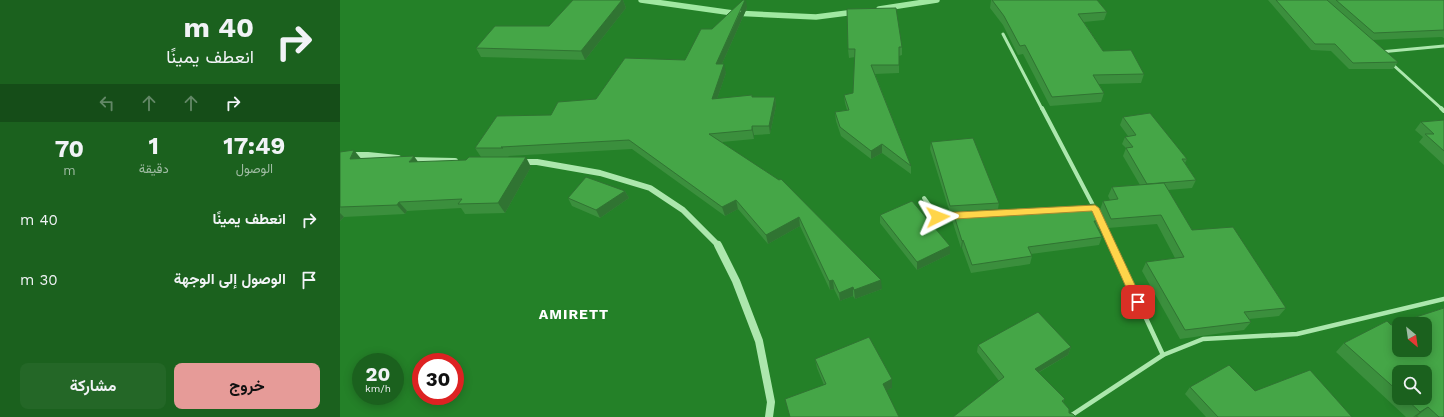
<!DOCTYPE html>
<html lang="ar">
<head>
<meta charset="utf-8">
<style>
	:root { --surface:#1b611e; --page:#246727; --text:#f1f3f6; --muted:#a0bca4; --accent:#e69b98 }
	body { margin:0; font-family:"Work Sans",Vazirmatn,sans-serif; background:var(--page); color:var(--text); direction:rtl; height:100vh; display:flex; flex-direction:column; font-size:15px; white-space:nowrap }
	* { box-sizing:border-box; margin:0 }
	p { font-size:13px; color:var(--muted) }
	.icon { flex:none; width:22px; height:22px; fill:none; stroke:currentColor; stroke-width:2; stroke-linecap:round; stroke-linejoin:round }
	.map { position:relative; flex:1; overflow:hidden; direction:ltr }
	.side { display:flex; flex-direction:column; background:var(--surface); width:340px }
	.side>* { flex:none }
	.banner { background:#1b611e; color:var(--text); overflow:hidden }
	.needle { width:26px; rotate:151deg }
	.fabs { position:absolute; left:1052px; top:317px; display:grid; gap:8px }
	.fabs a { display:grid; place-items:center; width:40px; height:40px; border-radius:8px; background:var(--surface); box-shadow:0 2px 10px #0003; font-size:20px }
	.speed { position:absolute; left:12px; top:353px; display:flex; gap:8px; font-size:20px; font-weight:700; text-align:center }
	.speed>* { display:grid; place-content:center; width:52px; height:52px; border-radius:50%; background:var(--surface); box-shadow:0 2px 10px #0003; line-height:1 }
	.speed small { font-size:10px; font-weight:400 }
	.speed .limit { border:6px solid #d22; background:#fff; color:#111 }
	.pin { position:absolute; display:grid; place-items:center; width:34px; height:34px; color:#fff; margin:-17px; border-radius:8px; box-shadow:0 2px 6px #0006 }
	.me { position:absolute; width:44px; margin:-22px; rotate:87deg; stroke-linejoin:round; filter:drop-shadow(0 0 3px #0008) }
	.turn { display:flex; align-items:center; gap:14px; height:84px; padding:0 20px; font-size:18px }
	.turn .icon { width:52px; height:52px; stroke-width:2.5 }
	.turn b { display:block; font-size:28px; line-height:34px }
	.lanes { display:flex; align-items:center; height:38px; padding:0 20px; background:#0003; justify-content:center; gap:20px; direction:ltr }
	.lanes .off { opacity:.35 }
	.eta { display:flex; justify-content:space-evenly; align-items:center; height:68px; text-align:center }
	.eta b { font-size:24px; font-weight:700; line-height:28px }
	.action { display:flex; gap:8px; margin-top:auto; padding:8px 20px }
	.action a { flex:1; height:46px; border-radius:8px; background:var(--accent); color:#111; font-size:16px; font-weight:700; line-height:46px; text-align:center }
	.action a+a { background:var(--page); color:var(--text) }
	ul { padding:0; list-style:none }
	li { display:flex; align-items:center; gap:12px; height:60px; padding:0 20px }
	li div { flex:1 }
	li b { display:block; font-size:15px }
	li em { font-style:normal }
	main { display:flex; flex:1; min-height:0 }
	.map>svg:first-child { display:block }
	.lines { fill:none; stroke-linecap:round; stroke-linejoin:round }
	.stream { stroke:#a0e8a1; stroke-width:5.5 }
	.minor-far2 { stroke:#ace7ad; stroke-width:3 }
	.minor-far1 { stroke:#ace7ad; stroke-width:4 }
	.minor { stroke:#ace7ad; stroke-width:4.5 }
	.tertiary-far1 { stroke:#ace7ad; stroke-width:6 }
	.tertiary { stroke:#ace7ad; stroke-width:8 }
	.wall { fill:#3b8f3d; fill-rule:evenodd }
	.shaded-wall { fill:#307432 }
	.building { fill:#45a647; stroke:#307432; fill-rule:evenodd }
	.route { fill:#ffd54a; stroke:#a68a30 }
	.labels { text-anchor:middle; stroke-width:4; stroke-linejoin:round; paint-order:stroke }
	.district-label { font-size:14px; font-weight:bold; letter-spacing:1px; fill:#fff; stroke:#248128 }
</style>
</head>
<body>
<main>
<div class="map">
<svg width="1104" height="417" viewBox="0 0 1104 417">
	<rect width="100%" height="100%" fill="#248128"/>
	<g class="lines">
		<!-- stream -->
		<g class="stream">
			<polyline points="301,0 393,13 476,17 515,12"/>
			<polyline points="539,9 597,0"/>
		</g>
		<!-- minor-far2 -->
		<g class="minor-far2">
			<polyline points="663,34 702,109"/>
			<polyline points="1040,52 1104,46"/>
			<polyline points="1051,63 1102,109"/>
		</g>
		<!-- minor-far1 -->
		<g class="minor-far1">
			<polyline points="702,108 755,209"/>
			<polyline points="1101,108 1104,111"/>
			<polyline points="584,198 598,217 617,216"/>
			<polyline points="760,219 772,246"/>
		</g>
		<!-- minor -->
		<g class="minor">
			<polyline points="772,245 823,355"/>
			<polyline points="729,417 823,355 863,339 957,334 1104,299"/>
		</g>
		<!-- tertiary-far1 -->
		<g class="tertiary-far1">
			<polyline points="0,155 28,155 58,158"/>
			<polyline points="68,160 115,161"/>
			<polyline points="180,162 197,162 260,173 310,188 343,210 379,246"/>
		</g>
		<!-- tertiary -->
		<polyline class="tertiary" points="378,245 396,281 419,341 431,402 429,417"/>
	</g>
	<!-- wall -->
	<g class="wall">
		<polygon points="233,0 283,0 286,8 245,60 141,57 136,48 209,26"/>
		<polygon points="651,0 757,0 767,12 764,20 744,22 763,51 804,74 801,83 759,84 764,93 761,102 710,106 683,54 678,55 663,25 650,8"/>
		<polygon points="928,0 1104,0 1104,38 1102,37 1032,40 1058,62 1053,69 1009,69 991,51 971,50"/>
		<polygon points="407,8 382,64 386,73 377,99 413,97 435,97 436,106 430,134 414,135 414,139 382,142 542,289 515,299 513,296 500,301 494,289 490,290 460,226 428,244 398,209 385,216 292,149 168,156 169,157 141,157 135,148 211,115 256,99 345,60 372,29"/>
		<polygon points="562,47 562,55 559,56 559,73 535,74 571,166 571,174 542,153 531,159 501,136 496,121 495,112 507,110 505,103 504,95 513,93 515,57 509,58 508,49"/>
		<polygon points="783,117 847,159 845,163 856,180 852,188 828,190 852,230 946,308 939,316 909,319 911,322 904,330 840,339 802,271 806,262 835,258 817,224 768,228 760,210 763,201 770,200 768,196 772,187 800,185 783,156 786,148 782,144 785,137 788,136 780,125"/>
		<polygon points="1104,120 1104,165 1079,142 1083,137 1075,130 1081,122"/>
		<polygon points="591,142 659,203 658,209 663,213 672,213 763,221 760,228 758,228 762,237 759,245 691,254 692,256 690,264 631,273 622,248 621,248 612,220 613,213 610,213 590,149"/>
		<polygon points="0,152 21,158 78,162 191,167 165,213 125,214 121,208 67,211 65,214 4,217 0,221"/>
		<polygon points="285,191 289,198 260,218 232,206 228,198"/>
		<polygon points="540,215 610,246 610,254 577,270 540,223"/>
		<path d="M1104 308V417H1079L1077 416 1074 417H1066L996 352 1004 343 1047 321 1051 325ZM1059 324H1085V350H1059ZM1059 372H1085V398H1059Z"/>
		<polygon points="638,345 731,347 728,355 698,373 725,399 723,402 729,413 736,417 659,381 637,352"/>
		<polygon points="475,359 552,388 546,390 484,385 477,368"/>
		<polygon points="850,387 915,391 1012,417 866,417 845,394"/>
	</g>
	<!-- shaded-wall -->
	<g class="shaded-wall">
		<polygon points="282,0 283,0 286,8 245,60 241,51"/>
		<polygon points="406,0 407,8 378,73 376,64"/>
		<polygon points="384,64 386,73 374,108 372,99"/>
		<polygon points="435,97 436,106 430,134 429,126"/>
		<polygon points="412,126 414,135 414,139 412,130"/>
		<polygon points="542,144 542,153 531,159 531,151"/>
		<polygon points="14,150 22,160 10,159"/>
		<polygon points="74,156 81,166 69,162"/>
		<polygon points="186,157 191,167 165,213 158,203"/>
		<polygon points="285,191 289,198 260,218 256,210"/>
		<polygon points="396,200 398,209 385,216 382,207"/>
		<polygon points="59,202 67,211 65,214 57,205"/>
		<polygon points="0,213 4,217 0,221"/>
		<polygon points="459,217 460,226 428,244 426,235"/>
		<polygon points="623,240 622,248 621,248 622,241"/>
		<polygon points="610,246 610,254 577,270 577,262"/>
		<polygon points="493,280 494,289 490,290 489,281"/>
		<polygon points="541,280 542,289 515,299 514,290"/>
		<polygon points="513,287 513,296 500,301 499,293"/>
		<polygon points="731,347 728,355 692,376 695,369"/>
		<polygon points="552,379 552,388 543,392 543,384"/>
		<polygon points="1088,407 1077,416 1073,417 1080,412"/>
	</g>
	<!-- building -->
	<g class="building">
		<polygon points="233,0 282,0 241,51 136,48 155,26 209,26"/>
		<polygon points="403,0 405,0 376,64 384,64 372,99 412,95 412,97 435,97 429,126 412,126 412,130 369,134 439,180 441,179 541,280 514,290 513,287 499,293 493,280 489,281 459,217 426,235 396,200 382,207 289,140 161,147 163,148 135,148 157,116 211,115 218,102 256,99 285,58 345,60 361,29 372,29"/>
		<polygon points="652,0 757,0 767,12 738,14 763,51 791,50 804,74 753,75 764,93 712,97 685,45 680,46 664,16"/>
		<polygon points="936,0 987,0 1058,62 1013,63 995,44 975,44"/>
		<polygon points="996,0 1104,0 1104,30 1034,33"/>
		<polygon points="556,8 562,47 559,47 559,65 531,65 571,166 542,144 531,151 500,127 495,112 509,110 504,95 513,93 515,49 508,49 507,9"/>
		<polygon points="810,113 847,159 842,159 856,180 807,184 786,148 793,147 785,137 796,135 783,117"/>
		<polygon points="1104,120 1104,151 1085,134 1094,134 1081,122"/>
		<polygon points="633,138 659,203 610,206 591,142"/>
		<polygon points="14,150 10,159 74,156 69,162 126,160 129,157 186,157 158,203 118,204 122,199 59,202 57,205 0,207 0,152"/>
		<polygon points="246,177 285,191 256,210 228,198"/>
		<polygon points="824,183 852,230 893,227 946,308 904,312 911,322 845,330 806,262 844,257 821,215 771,219 763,201 778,199 772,187"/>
		<polygon points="572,201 610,246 577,262 540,215"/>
		<polygon points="755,204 763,221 754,221 762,237 688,247 692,256 632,265 623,240 622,241 613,212 662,209 663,213 672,211 672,213"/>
		<path d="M1104 308V417H1099L1088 407 1080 412 1065 398H1085V372H1059V392L1004 343 1047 321 1051 325ZM1059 324H1085V350H1059Z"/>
		<polygon points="698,312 731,347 695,369 725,399 722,401 729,409 729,413 733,414 736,417 613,417 664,377 638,345"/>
		<polygon points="529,337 552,379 543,384 559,417 450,417 445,399 486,384 475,359"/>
		<polygon points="889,365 915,391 970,370 1012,417 878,417 850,387"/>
	</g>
	<!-- route -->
	<polygon class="route" points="755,205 759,208 803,302 802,305 798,306 794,305 752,211 598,220 593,217 598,213"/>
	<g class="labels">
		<!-- district labels -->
		<g class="district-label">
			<text x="234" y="319">AMIRETT</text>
		</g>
	</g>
</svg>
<div class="fabs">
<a><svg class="needle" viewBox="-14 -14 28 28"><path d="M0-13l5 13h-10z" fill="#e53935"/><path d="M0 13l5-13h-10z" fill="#a0bca4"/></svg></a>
<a><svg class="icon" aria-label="search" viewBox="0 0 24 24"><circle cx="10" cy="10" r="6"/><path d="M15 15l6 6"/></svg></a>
</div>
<div class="speed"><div>20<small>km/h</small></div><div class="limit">30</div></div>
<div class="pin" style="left:798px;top:302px;background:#d93025"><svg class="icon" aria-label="arrive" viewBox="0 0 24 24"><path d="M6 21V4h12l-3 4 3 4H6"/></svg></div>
<svg class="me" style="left:598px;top:217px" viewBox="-20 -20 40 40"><path d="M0-17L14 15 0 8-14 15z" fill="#ffd54a" stroke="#fff" stroke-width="4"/></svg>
</div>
<section class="side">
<div class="banner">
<div class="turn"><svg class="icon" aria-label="right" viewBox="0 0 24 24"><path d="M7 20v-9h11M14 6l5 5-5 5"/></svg><div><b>40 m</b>انعطف يمينًا</div></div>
<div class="lanes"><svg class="icon off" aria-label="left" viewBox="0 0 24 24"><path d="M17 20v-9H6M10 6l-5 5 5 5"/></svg><svg class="icon off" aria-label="ahead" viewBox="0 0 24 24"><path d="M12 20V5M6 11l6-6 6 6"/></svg><svg class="icon off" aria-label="ahead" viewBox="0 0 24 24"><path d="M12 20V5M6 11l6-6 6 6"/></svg><svg class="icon" aria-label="right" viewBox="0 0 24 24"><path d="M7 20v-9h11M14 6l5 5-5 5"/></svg></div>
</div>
<div class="eta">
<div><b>17:49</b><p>الوصول</p></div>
<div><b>1</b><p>دقيقة</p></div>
<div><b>70</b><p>m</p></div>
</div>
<ul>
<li><svg class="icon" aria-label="right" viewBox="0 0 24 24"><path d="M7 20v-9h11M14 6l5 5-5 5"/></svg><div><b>انعطف يمينًا</b></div><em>40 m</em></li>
<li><svg class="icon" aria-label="arrive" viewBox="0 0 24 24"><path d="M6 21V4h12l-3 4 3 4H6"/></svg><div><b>الوصول إلى الوجهة</b></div><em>30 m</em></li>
</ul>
<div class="action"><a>خروج</a><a>مشاركة</a></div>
</section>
</main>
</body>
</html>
